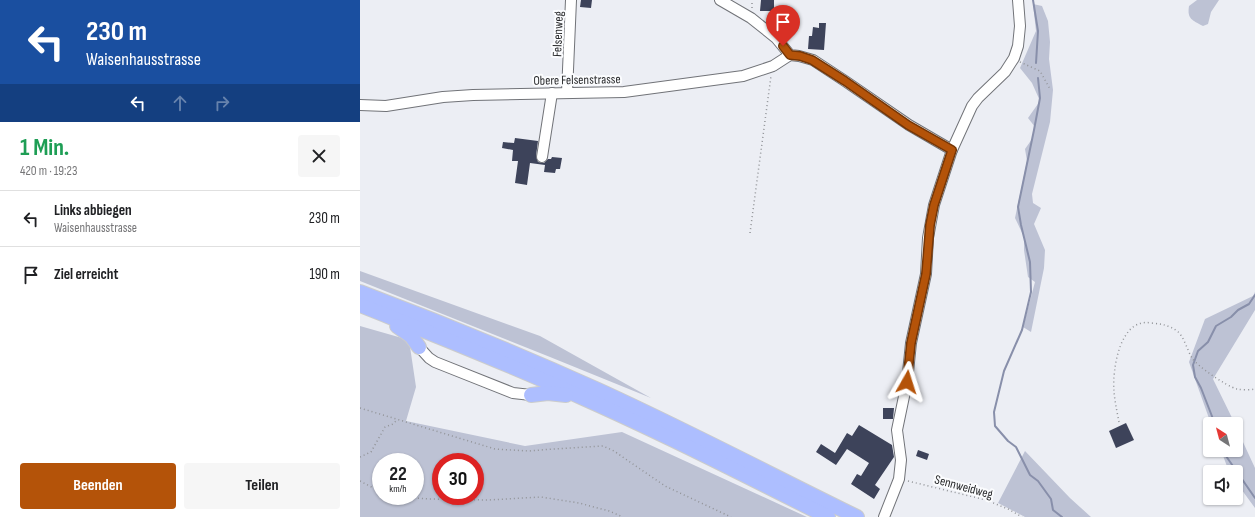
<!DOCTYPE html>
<html lang="de">
<head>
<meta charset="utf-8">
<style>
	:root { --surface:#fff; --page:#f6f6f6; --text:#202124; --muted:#757577; --line:#e0e0e0; --accent:#b45309 }
	body { margin:0; font-family:"Sofia Sans Condensed",sans-serif; background:var(--page); color:var(--text); height:100vh; display:flex; flex-direction:column; font-size:15px; white-space:nowrap }
	* { box-sizing:border-box; margin:0 }
	p { font-size:13px; color:var(--muted) }
	.icon { flex:none; width:22px; height:22px; fill:none; stroke:currentColor; stroke-width:2; stroke-linecap:round; stroke-linejoin:round }
	.map { position:relative; flex:1; overflow:hidden }
	.sheet { display:flex; flex-direction:column; background:var(--surface); width:360px }
	.sheet>* { flex:none }
	.guide { background:#1a4fa0; color:#fff; overflow:hidden }
	.needle { width:26px; rotate:324deg }
	.tools { position:absolute; left:843px; top:417px; display:grid; gap:8px }
	.tools a { display:grid; place-items:center; width:40px; height:40px; border-radius:4px; background:var(--surface); box-shadow:0 1px 3px #0004; font-size:20px }
	.speed { position:absolute; left:12px; top:453px; display:flex; gap:8px; font-size:20px; font-weight:700; text-align:center }
	.speed>* { display:grid; place-content:center; width:52px; height:52px; border-radius:50%; background:var(--surface); box-shadow:0 1px 3px #0004; line-height:1 }
	.speed small { font-size:10px; font-weight:400 }
	.speed .limit { border:6px solid #d22; background:#fff; color:#111 }
	.pin { position:absolute; display:grid; place-items:center; width:34px; height:34px; color:#fff; margin:-41px -17px; border-radius:50% 50% 50% 0; rotate:-45deg; box-shadow:0 0 4px #0007 }
	.pin .icon { rotate:45deg }
	.me { position:absolute; width:44px; margin:-22px; rotate:6deg; stroke-linejoin:round; filter:drop-shadow(0 0 3px #0008) }
	.turn { display:flex; align-items:center; gap:14px; height:84px; padding:0 20px; font-size:18px }
	.turn .icon { width:52px; height:52px; stroke-width:2.5 }
	.turn b { display:block; font-size:28px; line-height:34px }
	.lanes { display:flex; align-items:center; height:38px; padding:0 20px; background:#0003; justify-content:center; gap:20px; direction:ltr }
	.lanes .off { opacity:.35 }
	.round { display:grid; place-items:center; flex:none; width:42px; height:42px; border-radius:4px; background:var(--page) }
	.summary { display:flex; align-items:center; justify-content:space-between; height:68px; padding:0 20px }
	h1 { font-size:24px; font-weight:700; line-height:30px; color:#1e9e55 }
	.primary-button { display:flex; gap:8px; margin-top:auto; padding:8px 20px }
	.primary-button a { flex:1; height:46px; border-radius:4px; background:var(--accent); color:#fff; font-size:16px; font-weight:700; line-height:46px; text-align:center }
	.primary-button a+a { background:var(--page); color:var(--text) }
	ul { padding:0; list-style:none }
	li { display:flex; align-items:center; gap:12px; height:56px; padding:0 20px; border-top:1px solid var(--line) }
	li div { flex:1 }
	li b { display:block; font-size:15px }
	li em { font-style:normal }
	main { display:flex; flex:1; min-height:0 }
	.map>svg:first-child { display:block }
	.green { fill:#bdc2d4; fill-rule:evenodd }
	.lines { fill:none; stroke-linecap:round; stroke-linejoin:round }
	.stream { stroke:#888faa; stroke-width:2 }
	.building { fill:#3d435a }
	.minor-casing { stroke:#717378; stroke-width:12 }
	.highway-casing { stroke:#cbcccc; stroke-width:16 }
	.path { stroke:#919397; stroke-width:1.5; stroke-dasharray:1 3; stroke-linecap:butt }
	.minor { stroke:#fff; stroke-width:10 }
	.highway { stroke:#adbeff; stroke-width:14 }
	.route-casing { stroke:#753606; stroke-width:10 }
	.route { stroke:#b45309; stroke-width:7 }
	.labels { text-anchor:middle; stroke-width:4; stroke-linejoin:round; paint-order:stroke }
	.street-label { font-size:13px; fill:#28292b; stroke:#fbfcfe }
</style>
</head>
<body>
<main>
<section class="sheet">
<div class="guide">
<div class="turn"><svg class="icon" aria-label="left" viewBox="0 0 24 24"><path d="M17 20v-9H6M10 6l-5 5 5 5"/></svg><div><b>230 m</b>Waisenhausstrasse</div></div>
<div class="lanes"><svg class="icon" aria-label="left" viewBox="0 0 24 24"><path d="M17 20v-9H6M10 6l-5 5 5 5"/></svg><svg class="icon off" aria-label="ahead" viewBox="0 0 24 24"><path d="M12 20V5M6 11l6-6 6 6"/></svg><svg class="icon off" aria-label="right" viewBox="0 0 24 24"><path d="M7 20v-9h11M14 6l5 5-5 5"/></svg></div>
</div>
<div class="summary"><div><h1>1 Min.</h1><p>420 m · 19:23</p></div><a class="round"><svg class="icon" aria-label="close" viewBox="0 0 24 24"><path d="M6 6l12 12M18 6L6 18"/></svg></a></div>
<ul>
<li><svg class="icon" aria-label="left" viewBox="0 0 24 24"><path d="M17 20v-9H6M10 6l-5 5 5 5"/></svg><div><b>Links abbiegen</b><p>Waisenhausstrasse</p></div><em>230 m</em></li>
<li><svg class="icon" aria-label="arrive" viewBox="0 0 24 24"><path d="M6 21V4h12l-3 4 3 4H6"/></svg><div><b>Ziel erreicht</b></div><em>190 m</em></li>
</ul>
<div class="primary-button"><a>Beenden</a><a>Teilen</a></div>
</section>
<div class="map">
<svg width="895" height="517" viewBox="0 0 895 517">
	<rect width="100%" height="100%" fill="#eceef4"/>
	<!-- green -->
	<g class="green">
		<path d="M837 0H859L851 12 848 24 843 26C832 20 827 19 829 6Z"/>
		<polygon points="673,4 682,6 688,21 690,42 689,59 693,90 690,122 672,194 673,203 681,208 674,224 685,250 684,268 671,332 663,327 675,282 668,277 664,250 664,237 655,218 667,161 665,149 672,139 675,127 668,118 680,101 672,83 660,68 676,31"/>
		<polygon points="0,271 180,336 291,398 190,357 0,281"/>
		<polygon points="895,292 895,310 853,379 875,424 851,424 829,362 845,319 893,296"/>
		<path d="M0 326 49 340 56 387 46 421 165 446 262 432 447 517H0ZM21 462H55V496H21ZM81 462H115V496H81Z"/>
		<polygon points="876,427 895,468 895,508 876,482 876,472 869,472 861,450 876,450"/>
		<polygon points="665,451 710,498 731,517 665,517 638,503"/>
	</g>
	<g class="lines">
		<!-- stream -->
		<g class="stream">
			<polyline points="673,0 678,31 676,63"/>
			<polyline points="678,78 680,98 674,130 658,207 661,225 670,262 671,292 662,330 644,371 634,412 635,426 648,441 656,447 670,475 678,481 691,499 693,510 702,517"/>
			<polyline points="855,424 841,388 835,377 833,365 838,351 848,342 856,326 871,317 878,310 889,304 895,295"/>
			<polyline points="864,450 866,456 895,498"/>
		</g>
	</g>
	<!-- building -->
	<g class="building">
		<polygon points="221,0 232,0 231,8 220,7"/>
		<polygon points="401,0 414,0 414,11 400,11"/>
		<polygon points="459,23 466,23 464,50 448,49 449,36 452,36 453,27 459,28"/>
		<polygon points="155,138 178,141 176,156 178,162 184,163 188,159 191,159 192,157 202,158 200,169 196,169 195,173 184,172 185,165 170,163 167,185 155,183 158,161 152,161 153,150 142,148 143,142 154,143"/>
		<polygon points="523,408 534,408 533,419 523,419"/>
		<polygon points="766,423 774,440 756,448 749,431"/>
		<polygon points="499,425 532,445 534,457 515,485 520,489 514,499 491,484 497,474 501,476 509,463 487,449 476,465 456,452 461,444 475,453 487,433 492,436"/>
		<polygon points="558,450 569,454 567,460 556,456"/>
	</g>
	<g class="lines">
		<!-- minor casing -->
		<g class="minor-casing">
			<g id="minor">
				<polyline points="360,0 391,18 416,38 430,55 439,56 453,60 485,81 549,125 592,150"/>
				<polyline points="207,93 211,0"/>
				<polyline points="0,105 26,106 83,97 113,95 264,92 383,76 413,66 430,55"/>
				<polyline points="182,157 192,93"/>
				<polyline points="59,347 69,358 75,362 153,393 171,395"/>
				<polyline points="524,517 539,479 541,460 537,430 547,382 551,343 566,274 568,238 574,205 592,150 612,106 618,98 645,72 654,58 658,46 660,26 658,0"/>
			</g>
		</g>
		<!-- highway casing -->
		<g class="highway-casing">
			<g id="highway">
				<path d="M0 292C80 322 160 355 238 390 326 430 411 475 497 517"/>
				<path d="M0 305C75 335 150 364 223 398 306 435 387 476 468 517"/>
				<polyline points="37,326 51,336 59,347"/>
				<polyline points="171,395 188,393 206,395"/>
			</g>
		</g>
		<!-- path -->
		<g class="path">
			<polyline points="392,8 392,0"/>
			<polyline points="660,62 680,71 690,89"/>
			<polyline points="390,233 411,76"/>
			<polyline points="0,408 135,449 169,451 193,449 243,446 254,451 305,486 371,517"/>
			<path d="M759 422C757 412 755 402 754 392 752 369 760 317 791 323 801 324 809 325 817 331 824 336 827 350 832 358 837 366 866 386 877 389 882 390 890 390 895 389"/>
			<polyline points="0,457 11,452 25,427 33,424 37,420"/>
			<polyline points="0,481 21,492"/>
			<polyline points="548,481 626,500 648,509 662,517"/>
			<polyline points="30,496 69,499 128,500 181,497 219,503 249,511 263,517"/>
		</g>
		<!-- minor -->
		<use href="#minor" class="minor"/>
		<!-- highway -->
		<use href="#highway" class="highway"/>
	</g>
	<g class="lines">
		<!-- route casing -->
		<g class="route-casing">
			<polyline id="route" points="423,46 430,55 440,56 452,60 485,81 548,125 592,150 574,205 570,225 566,274 551,343 547,382"/>
		</g>
		<!-- route -->
		<use href="#route" class="route"/>
	</g>
	<g class="labels">
		<!-- street labels -->
		<g class="street-label">
			<text transform="translate(197 34) rotate(-88)" y="5">Felsenweg</text>
			<text transform="translate(217 79) rotate(-1)" y="5">Obere Felsenstrasse</text>
			<text transform="translate(604 486) rotate(15)" y="5">Sennweidweg</text>
		</g>
	</g>
</svg>
<div class="tools">
<a><svg class="needle" viewBox="-14 -14 28 28"><path d="M0-13l5 13h-10z" fill="#e53935"/><path d="M0 13l5-13h-10z" fill="#757577"/></svg></a>
<a><svg class="icon" aria-label="sound" viewBox="0 0 24 24"><path d="M4 9h4l5-4v14l-5-4H4zM17 9q2 3 0 6"/></svg></a>
</div>
<div class="speed"><div>22<small>km/h</small></div><div class="limit">30</div></div>
<div class="pin" style="left:423px;top:46px;background:#d93025"><svg class="icon" aria-label="arrive" viewBox="0 0 24 24"><path d="M6 21V4h12l-3 4 3 4H6"/></svg></div>
<svg class="me" style="left:547px;top:382px" viewBox="-20 -20 40 40"><path d="M0-17L14 15 0 8-14 15z" fill="#b45309" stroke="#fff" stroke-width="4"/></svg>
</div>
</main>
</body>
</html>
